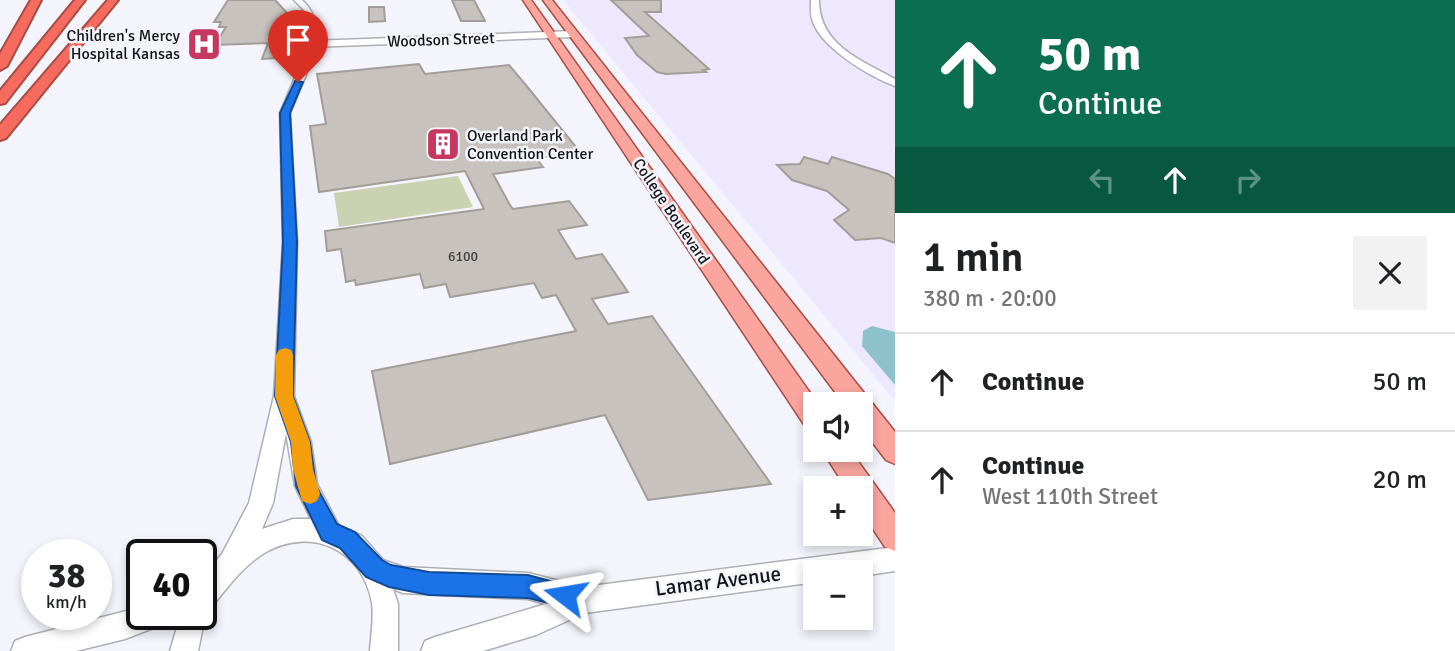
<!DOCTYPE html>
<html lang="en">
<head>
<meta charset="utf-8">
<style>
	:root { --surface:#fff; --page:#f2f2f2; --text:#202124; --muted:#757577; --line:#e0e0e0 }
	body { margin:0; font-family:Signika,sans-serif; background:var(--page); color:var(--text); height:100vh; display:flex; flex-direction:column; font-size:26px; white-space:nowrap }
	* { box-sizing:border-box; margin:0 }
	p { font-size:23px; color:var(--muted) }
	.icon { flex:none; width:38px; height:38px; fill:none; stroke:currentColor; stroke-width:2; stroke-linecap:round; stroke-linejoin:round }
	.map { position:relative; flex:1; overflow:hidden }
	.sheet { display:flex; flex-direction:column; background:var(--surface); width:560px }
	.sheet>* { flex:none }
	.hud { background:#0b6e4f; color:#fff; overflow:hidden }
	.controls { position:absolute; left:803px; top:392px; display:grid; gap:14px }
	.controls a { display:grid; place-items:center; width:70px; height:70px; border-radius:0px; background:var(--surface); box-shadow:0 4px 10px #0003; font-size:35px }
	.speed { position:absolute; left:21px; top:539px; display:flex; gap:14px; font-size:35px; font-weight:700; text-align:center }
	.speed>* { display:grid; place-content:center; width:91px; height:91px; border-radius:50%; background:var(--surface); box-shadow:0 4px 10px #0003; line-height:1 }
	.speed small { font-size:18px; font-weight:400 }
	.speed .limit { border:4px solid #111; border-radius:10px; background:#fff; color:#111 }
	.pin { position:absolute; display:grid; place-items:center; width:60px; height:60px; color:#fff; margin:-72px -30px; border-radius:50% 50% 50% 0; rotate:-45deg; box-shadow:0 0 7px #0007 }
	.pin .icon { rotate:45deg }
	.me { position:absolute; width:77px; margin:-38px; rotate:284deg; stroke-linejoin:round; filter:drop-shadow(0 0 5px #0008) }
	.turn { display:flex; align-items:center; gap:24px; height:147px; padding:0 28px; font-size:32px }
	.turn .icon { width:91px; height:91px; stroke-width:2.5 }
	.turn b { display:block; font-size:49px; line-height:60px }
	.lanes { display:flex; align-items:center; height:66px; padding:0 28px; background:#0003; justify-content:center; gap:35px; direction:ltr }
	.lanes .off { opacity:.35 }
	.round { display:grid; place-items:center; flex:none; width:74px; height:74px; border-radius:0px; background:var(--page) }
	.overview { display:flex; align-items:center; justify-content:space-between; height:119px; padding:0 28px }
	h1 { font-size:42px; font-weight:600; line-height:52px }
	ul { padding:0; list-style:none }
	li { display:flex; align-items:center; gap:21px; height:98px; padding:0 28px; border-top:2px solid var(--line) }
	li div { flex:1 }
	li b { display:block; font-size:26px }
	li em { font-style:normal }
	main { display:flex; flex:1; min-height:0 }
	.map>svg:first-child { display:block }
	.commercial { fill:#eee8fe }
	.green { fill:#cad2b2 }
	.water { fill:#8dc2cc }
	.building { fill:#c7c2bd; stroke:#a29d98; stroke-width:2 }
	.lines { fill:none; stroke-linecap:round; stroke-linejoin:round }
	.minor-casing { stroke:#adafb5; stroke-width:3 }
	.major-casing { stroke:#a74d45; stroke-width:3 }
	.highway-casing { stroke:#a74d45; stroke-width:4 }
	.minor { fill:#fff; fill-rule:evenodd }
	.major { fill:#faa69f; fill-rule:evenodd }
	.highway { fill:#f76b5f; fill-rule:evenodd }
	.route { fill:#1a73e8; stroke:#114b97; stroke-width:2 }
	.slow { fill:#f59e0b }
	.labels { text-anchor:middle; stroke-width:5; stroke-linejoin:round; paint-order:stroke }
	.number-label { font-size:14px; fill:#404040 }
	.far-poi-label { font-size:16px; fill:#131416; stroke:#f4f5fc; text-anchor:end }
	.far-street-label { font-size:16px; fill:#131416; stroke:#f4f5fc }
	.near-street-label { font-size:21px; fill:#131416; stroke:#f4f5fc }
</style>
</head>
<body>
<main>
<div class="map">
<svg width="895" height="651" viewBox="0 0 895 651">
	<rect width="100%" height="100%" fill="#f4f5fc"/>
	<!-- commercial -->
	<polygon class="commercial" points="563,0 895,0 895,401"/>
	<!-- green -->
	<polygon class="green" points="458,176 473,207 339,227 334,193"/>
	<!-- water -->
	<polygon class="water" points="872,326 895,332 895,385 862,346 863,331"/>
	<!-- building -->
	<g class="building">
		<polygon points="228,0 275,0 288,14 286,21 290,21 278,58 262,59 268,43 215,45 226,27 219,27 221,22 214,22"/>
		<polygon points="452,0 474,0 485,21 461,21"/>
		<polygon points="611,0 661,0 661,12 645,12 709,69 703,70 706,72 666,74 657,72 637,55 625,38 649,36"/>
		<polygon points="369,7 384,7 385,21 369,22"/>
		<polygon points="419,64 425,74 509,65 525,84 580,152 536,158 543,167 493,174 510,205 513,209 569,201 587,225 558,230 576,259 602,254 628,292 592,299 608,324 652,316 771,484 648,500 605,415 390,464 372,371 576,331 556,295 542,298 534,283 450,297 446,284 424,288 420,274 356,285 355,280 346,282 341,249 327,251 325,231 484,209 465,171 319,192 310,126 326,124 317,74"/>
		<polygon points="804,157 828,164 832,157 888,174 895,179 895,243 881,238 855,240 834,220 849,210 827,191 792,180 777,165 800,164"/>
	</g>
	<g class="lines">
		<!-- minor casing -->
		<g class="minor-casing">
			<g id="minor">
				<path d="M294 0H302C316 13 316 24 312 41L573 31 577 34 573 37 311 47 306 75 290 113 297 242 294 396 311 442 317 484 339 526 362 536 383 560 403 567 528 573 583 587 895 547V571L861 576V572H816V582L585 613 536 635 483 651H421L425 641 435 637 546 604 528 599 403 593 393 589 398 604V651H370C371 636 374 618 372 603 363 551 313 526 266 552 242 566 227 588 210 609L206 611 198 651H170L181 614H201V579L222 554 249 503 274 396 283 242 280 113 296 75 308 22 303 9ZM286 433 295 486 311 519H293L262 529 273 503Z"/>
				<path d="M811 0H819C819 45 861 60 895 79V86C870 77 822 48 813 22 810 15 811 7 811 0Z"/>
				<polygon points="142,607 142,614 170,614 166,623 125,639 76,651 11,651 15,641 25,637"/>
			</g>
		</g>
		<!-- major casing -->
		<g class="major-casing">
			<g id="major">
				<polygon points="523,0 531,0 818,404 816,404 816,432 807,429"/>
				<polygon points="543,0 552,0 895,432 895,464 886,460 861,427 861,404 844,404"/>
				<polygon points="822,450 850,450 895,513 895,551 885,547 861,511 861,488 846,488"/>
			</g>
		</g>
		<!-- highway casing -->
		<g class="highway-casing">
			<g id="highway">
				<polygon points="31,0 41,0 7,66 0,70 0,54"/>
				<polygon points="75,0 85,0 5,103 0,104 0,91"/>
				<polygon points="108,0 118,0 6,138 0,140 0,125"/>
			</g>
		</g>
		<!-- minor -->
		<use href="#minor" class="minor"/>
		<!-- major -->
		<use href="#major" class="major"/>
		<!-- highway -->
		<use href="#highway" class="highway"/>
	</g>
	<!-- route -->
	<polygon class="route" points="295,81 303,82 290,113 297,242 293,396 310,442 316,485 320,493 337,524 355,532 382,560 391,565 429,572 528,575 573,587 577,595 573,604 565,607 528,598 429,595 389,587 366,577 340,548 322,540 296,486 291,442 275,396 283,242 280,113"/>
	<!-- slow -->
	<polygon class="slow" points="285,348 291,350 293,355 293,396 310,442 313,469 320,494 317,501 310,504 302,501 293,469 291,442 275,396 276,355 279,350"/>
	<!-- icons -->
	<defs>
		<g id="hospital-square" transform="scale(1.75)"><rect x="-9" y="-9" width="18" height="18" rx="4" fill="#c6385f" stroke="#f4f5fc"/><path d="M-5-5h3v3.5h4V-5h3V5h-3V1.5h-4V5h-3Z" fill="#fff"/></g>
		<g id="building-square" transform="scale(1.75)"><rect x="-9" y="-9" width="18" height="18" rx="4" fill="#c6385f" stroke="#f4f5fc"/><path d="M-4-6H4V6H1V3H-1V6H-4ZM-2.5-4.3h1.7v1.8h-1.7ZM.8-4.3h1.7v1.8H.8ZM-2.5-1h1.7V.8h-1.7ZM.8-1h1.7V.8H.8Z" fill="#fff"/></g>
	</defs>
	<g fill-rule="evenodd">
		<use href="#hospital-square" x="204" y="44"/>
		<use href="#building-square" x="443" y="144"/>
	</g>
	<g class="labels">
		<!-- number labels -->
		<g class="number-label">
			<text x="463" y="261">6100</text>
		</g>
		<!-- far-poi labels -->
		<g class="far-poi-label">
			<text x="180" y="41">Children's Mercy<tspan x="180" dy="18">Hospital Kansas</tspan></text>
			<text x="467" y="141" text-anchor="start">Overland Park<tspan x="467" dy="18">Convention Center</tspan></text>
		</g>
		<!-- far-street labels -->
		<g class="far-street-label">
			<text transform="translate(441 39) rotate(-2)" y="6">Woodson Street</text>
			<text transform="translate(672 211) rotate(56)" y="6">College Boulevard</text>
		</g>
		<!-- near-street labels -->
		<g class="near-street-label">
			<text transform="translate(718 581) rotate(-7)" y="7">Lamar Avenue</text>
		</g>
	</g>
</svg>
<div class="controls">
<a><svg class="icon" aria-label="sound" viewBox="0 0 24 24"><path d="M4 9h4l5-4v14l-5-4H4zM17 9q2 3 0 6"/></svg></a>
<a>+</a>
<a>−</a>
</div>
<div class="speed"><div>38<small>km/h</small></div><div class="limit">40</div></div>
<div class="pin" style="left:298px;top:82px;background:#d93025"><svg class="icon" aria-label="arrive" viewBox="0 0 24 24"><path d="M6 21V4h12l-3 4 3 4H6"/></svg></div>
<svg class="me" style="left:565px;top:595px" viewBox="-20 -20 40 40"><path d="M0-17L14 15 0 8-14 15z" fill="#1a73e8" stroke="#fff" stroke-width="4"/></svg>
</div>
<section class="sheet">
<div class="hud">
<div class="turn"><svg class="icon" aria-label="ahead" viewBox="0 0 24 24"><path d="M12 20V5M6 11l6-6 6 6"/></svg><div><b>50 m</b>Continue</div></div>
<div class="lanes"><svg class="icon off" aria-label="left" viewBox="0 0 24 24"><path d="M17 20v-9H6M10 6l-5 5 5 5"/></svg><svg class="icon" aria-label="ahead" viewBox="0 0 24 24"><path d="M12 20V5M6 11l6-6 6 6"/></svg><svg class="icon off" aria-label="right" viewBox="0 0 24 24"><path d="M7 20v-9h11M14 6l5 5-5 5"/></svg></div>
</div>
<div class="overview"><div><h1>1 min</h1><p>380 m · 20:00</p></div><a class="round"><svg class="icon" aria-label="close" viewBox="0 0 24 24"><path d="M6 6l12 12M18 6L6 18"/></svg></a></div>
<ul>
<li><svg class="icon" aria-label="ahead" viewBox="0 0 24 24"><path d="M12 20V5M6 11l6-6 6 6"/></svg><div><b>Continue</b></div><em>50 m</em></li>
<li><svg class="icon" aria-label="ahead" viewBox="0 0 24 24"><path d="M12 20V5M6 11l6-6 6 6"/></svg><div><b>Continue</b><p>West 110th Street</p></div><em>20 m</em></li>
</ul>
</section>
</main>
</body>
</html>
